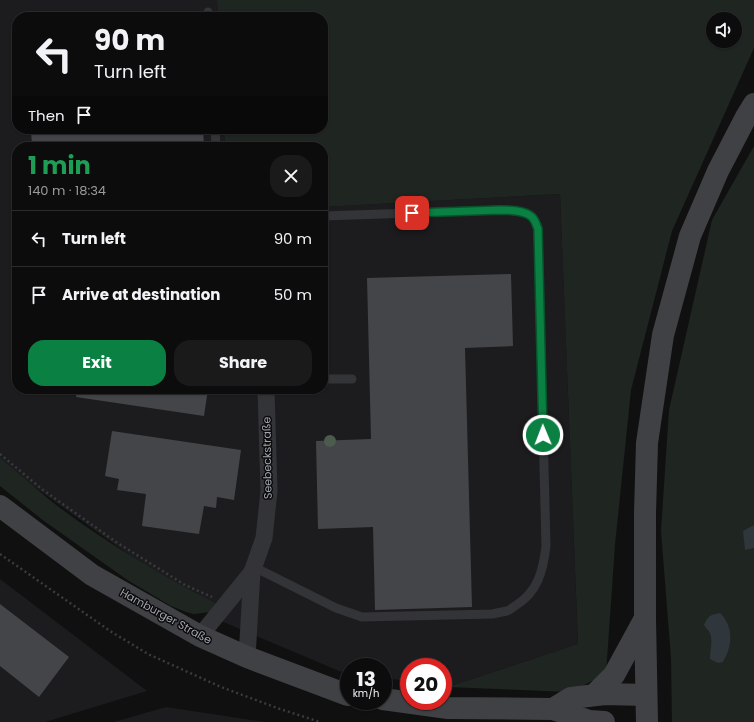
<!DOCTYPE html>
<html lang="en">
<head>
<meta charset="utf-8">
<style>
	:root { --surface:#0c0c0d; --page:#1a1a1b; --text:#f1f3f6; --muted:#9a9b9d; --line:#2c2c2e; --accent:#0b8043 }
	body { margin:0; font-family:Poppins,sans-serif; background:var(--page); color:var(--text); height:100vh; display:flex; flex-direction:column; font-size:15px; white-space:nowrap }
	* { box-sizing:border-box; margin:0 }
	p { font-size:13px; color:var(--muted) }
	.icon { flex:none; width:22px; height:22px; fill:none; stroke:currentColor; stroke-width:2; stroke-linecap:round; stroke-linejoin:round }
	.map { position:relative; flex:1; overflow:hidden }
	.details { position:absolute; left:12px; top:142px; width:316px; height:252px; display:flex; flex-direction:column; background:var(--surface); border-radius:16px; box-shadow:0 1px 3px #0004,0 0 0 1px var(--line) }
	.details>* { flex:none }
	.guide { position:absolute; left:12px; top:12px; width:316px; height:122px; border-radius:16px; box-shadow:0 1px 3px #0004,0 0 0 1px var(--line); background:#0c0c0d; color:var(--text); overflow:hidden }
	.controls { position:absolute; left:706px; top:12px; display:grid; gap:8px }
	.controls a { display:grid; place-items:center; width:36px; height:36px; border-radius:50%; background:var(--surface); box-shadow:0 1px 3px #0004,0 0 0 1px var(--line); font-size:20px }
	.speed { position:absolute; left:340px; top:658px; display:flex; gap:8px; font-size:20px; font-weight:700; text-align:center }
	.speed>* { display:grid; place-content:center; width:52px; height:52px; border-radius:50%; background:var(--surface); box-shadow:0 1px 3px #0004,0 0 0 1px var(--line); line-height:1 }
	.speed small { font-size:10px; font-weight:400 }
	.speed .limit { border:6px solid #d22; background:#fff; color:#111 }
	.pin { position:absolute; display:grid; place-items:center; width:34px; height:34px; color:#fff; margin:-17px; border-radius:8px; box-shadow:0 2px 6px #0006 }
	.me { position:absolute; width:44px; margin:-22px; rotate:359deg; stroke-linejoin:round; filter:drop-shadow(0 0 3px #0008) }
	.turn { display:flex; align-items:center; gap:14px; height:84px; padding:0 16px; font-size:18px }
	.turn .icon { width:52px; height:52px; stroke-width:2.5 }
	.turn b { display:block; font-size:28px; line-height:34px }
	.then { display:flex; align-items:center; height:38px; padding:0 16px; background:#0003; gap:8px; font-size:15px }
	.round { display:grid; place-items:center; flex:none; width:42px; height:42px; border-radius:16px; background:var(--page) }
	.overview { display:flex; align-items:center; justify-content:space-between; height:68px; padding:0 16px }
	h1 { font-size:24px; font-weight:700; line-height:30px; color:#1e9e55 }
	.cta { display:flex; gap:8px; margin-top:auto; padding:8px 16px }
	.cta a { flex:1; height:46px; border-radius:16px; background:var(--accent); color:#fff; font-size:16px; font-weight:700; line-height:46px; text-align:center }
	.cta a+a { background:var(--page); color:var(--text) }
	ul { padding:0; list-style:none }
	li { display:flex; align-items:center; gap:12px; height:56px; padding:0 16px; border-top:1px solid var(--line) }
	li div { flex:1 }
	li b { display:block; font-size:15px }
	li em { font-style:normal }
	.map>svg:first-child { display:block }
	.built { fill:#1c1c1e }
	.green { fill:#1f2520; fill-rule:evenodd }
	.water { fill:#2f363c }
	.building { fill:#444549 }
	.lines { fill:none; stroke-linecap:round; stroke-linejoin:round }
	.path { stroke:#3a3b3e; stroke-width:2.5; stroke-dasharray:2 3; stroke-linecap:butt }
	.lane { stroke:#333438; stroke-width:9 }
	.street { stroke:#333438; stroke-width:17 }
	.secondary { stroke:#404145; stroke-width:22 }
	.tree { fill:#4b5b4e }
	.route-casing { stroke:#07532c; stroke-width:10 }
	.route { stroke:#0b8043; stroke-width:7 }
	.labels { text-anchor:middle; stroke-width:3; stroke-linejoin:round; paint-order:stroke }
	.street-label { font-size:11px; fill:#a3a6b0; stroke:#0b0b0c }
</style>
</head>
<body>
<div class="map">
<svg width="754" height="722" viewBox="0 0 754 722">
	<rect width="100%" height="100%" fill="#101011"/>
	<!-- built -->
	<g class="built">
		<polygon points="0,0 217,0 218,17 17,17 17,129 224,129 225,147 17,147 17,389 323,389 323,207 560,194 578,644 448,687 443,686 443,667 409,667 409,681 383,678 383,667 349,667 349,673 339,671 221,621 0,462"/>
		<polygon points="0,579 147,691 45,722 0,722"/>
		<polygon points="166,707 265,722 114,722"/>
	</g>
	<!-- green -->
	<g class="green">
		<path d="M217 0H754V48L672 231 631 390 615 545 606 674 570 692 448 687 578 644 560 194 323 207V147H225L224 129H323V17H218ZM713 19H735V41H713Z"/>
		<polygon points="754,146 754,722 672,722 671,658 661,531 669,410 712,220"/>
		<path d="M0 458C17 472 34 487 51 501 103 541 160 575 219 605L210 612 194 614 186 612 171 606 129 581 44 521 0 486Z"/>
	</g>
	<!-- water -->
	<g class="water">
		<polygon points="754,525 754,548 745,550 743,531"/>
		<path d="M720 613C730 622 733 638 728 651 727 655 724 659 723 662L718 663 710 659C710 651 713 641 710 633 709 631 706 628 704 625 709 615 710 615 720 613Z"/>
	</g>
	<!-- building -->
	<g class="building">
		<polygon points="31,129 203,129 204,147 32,147"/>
		<polygon points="511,274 513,346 465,348 472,607 375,610 373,527 318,529 316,441 371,439 367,278"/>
		<polygon points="77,389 208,389 204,416 76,397"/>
		<polygon points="112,431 241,450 234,500 217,497 216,508 204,506 199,534 142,526 146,494 117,490 119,479 105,476"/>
		<polygon points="0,604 69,657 39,697 0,666"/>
	</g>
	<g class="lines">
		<!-- path -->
		<g class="path">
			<polyline points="0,454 43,490 116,542 185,585 212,597"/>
			<polyline points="0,554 110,631 148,654 221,687 280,709 320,722"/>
		</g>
		<!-- lane -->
		<g class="lane">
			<polyline points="208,12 208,17"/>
			<polyline points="215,129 216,147"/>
			<polyline points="323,379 352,379"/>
			<path d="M254 567 336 608 362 617 492 614C497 613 502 612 507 611 510 610 513 607 515 606 538 592 543 571 546 546L538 229C537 226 535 220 532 217 525 210 509 210 500 210L323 216"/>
		</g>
		<!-- street -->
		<g class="street">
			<polyline points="200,636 252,572"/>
			<polyline points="247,657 252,572 264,538 269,491 266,389"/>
		</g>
		<!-- secondary -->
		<g class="secondary">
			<polyline points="0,506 92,575 200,636 247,657 345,694 349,695"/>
			<polyline points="594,695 614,675 644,620"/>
			<polyline points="383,699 448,708 553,709 589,721 604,722"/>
			<polyline points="553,709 571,698 605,694 646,695"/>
			<polyline points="647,722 645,619 645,513 647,443 663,335 690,236 718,171 746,117 754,104"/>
		</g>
	</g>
	<!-- trees -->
	<circle class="tree" cx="330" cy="441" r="6"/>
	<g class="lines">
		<!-- route casing -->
		<g class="route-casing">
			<path id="route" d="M412 213 500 210C509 210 525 210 532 217 535 220 537 226 538 229L543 435"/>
		</g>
		<!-- route -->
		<use href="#route" class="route"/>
	</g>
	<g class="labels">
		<!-- street labels -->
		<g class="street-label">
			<text transform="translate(267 458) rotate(-91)" y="4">Seebeckstraße</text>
			<text transform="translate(166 616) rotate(29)" y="4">Hamburger Straße</text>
		</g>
	</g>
</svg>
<div class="controls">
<a><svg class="icon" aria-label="sound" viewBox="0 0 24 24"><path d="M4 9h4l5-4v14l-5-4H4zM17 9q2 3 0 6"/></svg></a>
</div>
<div class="speed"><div>13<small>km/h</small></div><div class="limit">20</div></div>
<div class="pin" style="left:412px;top:213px;background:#d93025"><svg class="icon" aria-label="arrive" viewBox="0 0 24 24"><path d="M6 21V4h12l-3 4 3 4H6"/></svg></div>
<svg class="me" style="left:543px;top:435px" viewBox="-20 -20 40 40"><circle r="17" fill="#0b8043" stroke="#fff" stroke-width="3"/><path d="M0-11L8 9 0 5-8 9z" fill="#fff"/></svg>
<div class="guide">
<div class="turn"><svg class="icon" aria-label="left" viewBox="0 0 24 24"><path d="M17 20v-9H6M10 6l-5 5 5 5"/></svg><div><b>90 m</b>Turn left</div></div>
<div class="then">Then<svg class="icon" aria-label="arrive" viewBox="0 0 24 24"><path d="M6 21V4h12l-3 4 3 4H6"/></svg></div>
</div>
<section class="details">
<div class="overview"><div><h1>1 min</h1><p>140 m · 18:34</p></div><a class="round"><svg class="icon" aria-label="close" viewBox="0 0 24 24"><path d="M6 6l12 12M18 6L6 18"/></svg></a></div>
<ul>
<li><svg class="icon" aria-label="left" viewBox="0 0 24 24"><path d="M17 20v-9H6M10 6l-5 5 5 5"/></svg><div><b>Turn left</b></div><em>90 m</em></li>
<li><svg class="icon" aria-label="arrive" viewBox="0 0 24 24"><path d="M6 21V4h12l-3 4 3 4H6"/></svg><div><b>Arrive at destination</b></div><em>50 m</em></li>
</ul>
<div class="cta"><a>Exit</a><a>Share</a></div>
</section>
</div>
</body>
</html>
